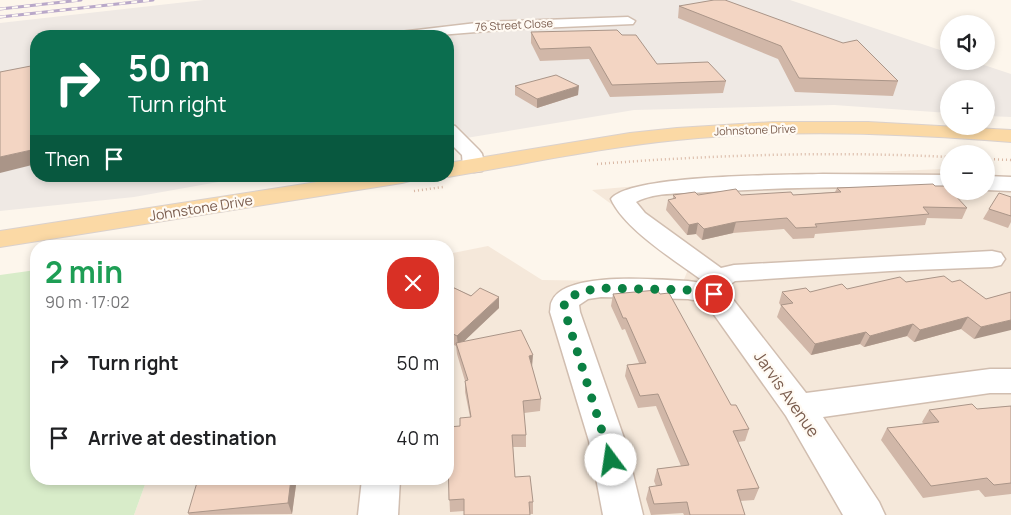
<!DOCTYPE html>
<html lang="en">
<head>
<meta charset="utf-8">
<style>
	:root { --surface:#fff; --page:#f6f6f6; --text:#202124; --muted:#757577 }
	body { margin:0; font-family:Manrope,sans-serif; background:var(--page); color:var(--text); height:100vh; display:flex; flex-direction:column; font-size:19px; white-space:nowrap }
	* { box-sizing:border-box; margin:0 }
	p { font-size:16px; color:var(--muted) }
	.icon { flex:none; width:28px; height:28px; fill:none; stroke:currentColor; stroke-width:2; stroke-linecap:round; stroke-linejoin:round }
	.map { position:relative; flex:1; overflow:hidden }
	.panel { position:absolute; left:30px; top:240px; width:424px; height:245px; display:flex; flex-direction:column; background:var(--surface); border-radius:20px; box-shadow:0 2px 8px #0003 }
	.panel>* { flex:none }
	.guide { position:absolute; left:30px; top:30px; width:424px; height:152px; border-radius:20px; box-shadow:0 2px 8px #0003; background:#0b6e4f; color:#fff; overflow:hidden }
	.controls { position:absolute; left:940px; top:15px; display:grid; gap:10px }
	.controls a { display:grid; place-items:center; width:55px; height:55px; border-radius:50%; background:var(--surface); box-shadow:0 2px 8px #0003; font-size:25px }
	.pin { position:absolute; display:grid; place-items:center; width:42px; height:42px; color:#fff; margin:-21px; border:2px solid #fff; border-radius:50%; box-shadow:0 1px 5px #0007 }
	.me { position:absolute; width:55px; margin:-28px; rotate:346deg; stroke-linejoin:round; filter:drop-shadow(0 0 4px #0008) }
	.turn { display:flex; align-items:center; gap:18px; height:105px; padding:0 15px; font-size:22px }
	.turn .icon { width:65px; height:65px; stroke-width:2.5 }
	.turn b { display:block; font-size:35px; line-height:42px }
	.then { display:flex; align-items:center; height:48px; padding:0 15px; background:#0003; gap:10px; font-size:19px }
	.round { display:grid; place-items:center; flex:none; width:52px; height:52px; border-radius:20px; background:var(--page) }
	.overview { display:flex; align-items:center; justify-content:space-between; height:85px; padding:0 15px }
	h1 { font-size:30px; font-weight:700; line-height:38px; color:#1e9e55 }
	ul { padding:0; list-style:none }
	li { display:flex; align-items:center; gap:15px; height:75px; padding:0 15px }
	li div { flex:1 }
	li b { display:block; font-size:19px }
	li em { font-style:normal }
	.map>svg:first-child { display:block }
	.residential { fill:#f5e8da }
	.industrial { fill:#efe9e4 }
	.green { fill:#d8ecc9 }
	.lines { fill:none; stroke-linecap:round; stroke-linejoin:round }
	.minor-casing { stroke:#d1beb0; stroke-width:3 }
	.major-casing { stroke:#dad1cd; stroke-width:2 }
	.path { stroke:#d9b8a5; stroke-width:2.5; stroke-dasharray:1 3; stroke-linecap:butt }
	.minor { fill:#fff; fill-rule:evenodd }
	.major { fill:#fbd9a5; fill-rule:evenodd }
	.rail-casing { stroke:#b9a8c9; stroke-width:3 }
	.rail { stroke:#fffaf3; stroke-width:2; stroke-dasharray:6; stroke-linecap:butt }
	.wall { fill:#d1b7a8 }
	.shaded-wall { fill:#aa9588 }
	.building { fill:#f3d5c3; stroke:#aa9588 }
	.route { stroke:#0b8043; stroke-width:9; stroke-dasharray:0 16.2 }
	.labels { text-anchor:middle; stroke-width:4.5; stroke-linejoin:round; paint-order:stroke }
	.far-street-label { font-size:11px; fill:#7a5c4d; stroke:#fffaf3 }
	.street-label { font-size:14px; fill:#7a5c4d; stroke:#fffaf3 }
	.near-street-label { font-size:16px; fill:#7a5c4d; stroke:#fffaf3 }
</style>
</head>
<body>
<div class="map">
<svg width="1011" height="515" viewBox="0 0 1011 515">
	<rect width="100%" height="100%" fill="#fdf6ec"/>
	<!-- residential -->
	<polygon class="residential" points="944,169 949,170 949,191 986,191 986,175 1011,178 1011,515 134,515 147,479 448,479 448,254 488,246 542,280 683,282 691,262 592,190 740,177"/>
	<!-- industrial -->
	<polygon class="industrial" points="204,0 790,0 949,53 949,61 972,61 1011,74 1011,117 986,116 986,89 949,89 949,113 834,105 634,110 448,141 448,36 36,36 36,176 252,176 134,197 0,211 0,23"/>
	<!-- green -->
	<polygon class="green" points="36,270 36,479 147,479 134,515 0,515 0,275"/>
	<g class="lines">
		<!-- minor casing -->
		<g class="minor-casing">
			<g id="minor">
				<polygon points="628,17 635,21 633,24 514,29 427,36 393,36 395,33 400,32 485,22"/>
				<polygon points="448,124 455,126 479,150 482,154 485,166 482,171 474,172 466,171 463,166 462,155 448,141"/>
				<path d="M823 174 949 175V189C868 186 788 187 708 192 685 194 657 191 636 202L645 213 721 268 734 265 992 251 1001 253 1005 259 1001 265 992 267 890 271 735 281 729 285 728 293 806 393 990 369H1011V393H990L823 417 879 502 885 515H843L786 416 705 302 688 299 601 297 588 299 579 305 580 312 625 441 643 515H603L589 441 550 312C551 308 550 304 552 301 565 270 660 280 688 281L702 283 703 281C676 261 624 229 611 199 629 174 788 175 823 174Z"/>
				<polygon points="986,176 1011,177 1011,191 986,190"/>
				<polygon points="362,479 400,479 398,515 358,515"/>
			</g>
		</g>
		<!-- major casing -->
		<g class="major-casing">
			<g id="major">
				<path d="M773 122H868L1011 130V142C900 133 788 129 677 140 608 147 540 161 471 173L448 177 446 176H448V163L630 133 677 128Z"/>
				<polygon points="356,176 413,176 410,181 402,183 0,247 0,231"/>
			</g>
		</g>
		<!-- path -->
		<g class="path">
			<polyline points="986,159 1011,160"/>
			<path d="M597 164C714 155 831 151 949 157"/>
			<polyline points="414,191 443,187"/>
		</g>
		<!-- minor -->
		<use href="#minor" class="minor"/>
		<!-- major -->
		<use href="#major" class="major"/>
		<!-- rail casing -->
		<g class="rail-casing">
			<g id="rail">
				<polyline points="0,9 81,0"/>
				<polyline points="0,17 153,0"/>
			</g>
		</g>
		<!-- rail -->
		<use href="#rail" class="rail"/>
	</g>
	<!-- wall -->
	<g class="wall">
		<polygon points="679,6 843,43 898,81 893,96 795,92 778,59 678,18"/>
		<polygon points="531,32 622,35 657,64 726,81 723,93 610,97 589,59 540,61 531,43"/>
		<polygon points="515,86 578,95 537,108 515,95"/>
		<polygon points="935,186 967,208 962,219 927,218 925,225 815,234 814,238 793,239 784,229 733,233 702,240 696,234 687,235 666,210 668,200 673,199 673,195 793,195 835,192 837,188"/>
		<polygon points="1011,197 1011,222 1008,228 983,219 989,209"/>
		<polygon points="906,282 952,282 986,299 1011,292 974,339 961,329 914,342 907,336 864,347 860,344 811,355 777,317 781,306 779,303 782,292 810,292 847,289"/>
		<polygon points="448,285 499,308 464,341 532,367 541,399 540,411 524,413 526,435 526,447 513,447 515,477 533,502 533,514 464,511 450,512 448,466 448,427 460,426 470,417 465,392 465,381 457,354 456,346 448,342"/>
		<polygon points="613,294 660,294 731,405 749,429 745,441 738,442 759,488 754,500 740,501 745,515 684,515 683,513 651,515 646,499 649,487 656,486 654,481 657,469 681,466 656,406 638,408 625,376 627,365 639,363 625,329 622,330 611,306"/>
		<polygon points="1011,406 1011,494 985,497 979,490 923,498 881,440 887,428 924,424 922,422 929,410 977,409"/>
		<polygon points="296,485 292,514 189,515 188,513"/>
	</g>
	<!-- shaded-wall -->
	<g class="shaded-wall">
		<polygon points="579,86 578,95 537,108 537,99"/>
		<polygon points="36,149 36,164 0,173 0,157"/>
		<polygon points="736,222 733,233 702,240 704,229"/>
		<polygon points="698,223 696,234 687,235 689,225"/>
		<polygon points="499,297 499,308 458,347 457,336"/>
		<polygon points="968,317 961,329 914,342 920,330"/>
		<polygon points="1011,320 1011,330 974,339 981,327"/>
		<polygon points="913,324 907,336 864,347 870,336"/>
		<polygon points="866,332 860,344 811,355 815,344"/>
		<polygon points="533,355 532,367 529,356"/>
		<polygon points="289,479 294,479 296,485 292,514 288,503"/>
	</g>
	<!-- building -->
	<g class="building">
		<polygon points="714,0 725,0 843,43 857,40 898,81 799,78 781,46 679,6"/>
		<polygon points="617,30 622,35 636,35 657,64 708,62 726,81 612,85 590,47 540,49 531,32"/>
		<polygon points="36,65 36,149 0,157 0,72"/>
		<polygon points="556,75 579,86 537,99 515,86"/>
		<polygon points="933,184 935,186 946,186 949,189 949,191 951,191 967,208 923,207 929,214 815,224 817,227 796,228 787,218 736,222 704,229 698,223 689,225 668,200 676,198 673,195 695,192 698,195 736,189 741,195 791,192 793,195 841,192 837,188"/>
		<polygon points="999,193 1011,197 1011,216 989,209"/>
		<polygon points="944,276 952,282 960,280 986,299 1011,292 1011,320 981,327 968,317 920,330 913,324 870,336 866,332 815,344 781,305 793,303 782,292 806,288 810,292 842,284 847,289 900,277 906,282"/>
		<polygon points="448,285 471,296 480,288 499,297 457,336 448,331"/>
		<polygon points="657,290 660,294 669,293 731,405 736,405 749,429 733,431 759,488 737,490 745,515 690,515 687,502 654,504 649,487 662,485 657,469 689,465 658,394 640,396 627,365 646,363 626,318 623,318 613,294"/>
		<polygon points="521,330 533,355 529,356 541,399 523,401 526,435 512,435 515,477 530,476 533,502 529,502 530,515 464,515 464,499 449,500 448,454 448,427 460,426 460,418 471,417 465,381 468,380 456,343"/>
		<polygon points="972,404 977,409 1011,406 1011,483 994,485 987,478 931,486 887,428 939,422 929,410"/>
		<polygon points="198,479 291,479 288,503 188,513"/>
	</g>
	<g class="lines">
		<!-- route -->
		<polyline class="route" points="611,460 565,312 564,302 579,292 600,288 688,290 714,294"/>
	</g>
	<g class="labels">
		<!-- far-street labels -->
		<g class="far-street-label">
			<text transform="translate(514 25) rotate(-3)" y="4">76 Street Close</text>
			<text transform="translate(755 130) rotate(-2)" y="4">Johnstone Drive</text>
		</g>
		<!-- street labels -->
		<g class="street-label">
			<text transform="translate(201 208) rotate(-9)" y="5">Johnstone Drive</text>
		</g>
		<!-- near-street labels -->
		<g class="near-street-label">
			<text transform="translate(787 394) rotate(55)" y="6">Jarvis Avenue</text>
		</g>
	</g>
</svg>
<div class="controls">
<a><svg class="icon" aria-label="sound" viewBox="0 0 24 24"><path d="M4 9h4l5-4v14l-5-4H4zM17 9q2 3 0 6"/></svg></a>
<a>+</a>
<a>−</a>
</div>
<div class="pin" style="left:714px;top:294px;background:#d93025"><svg class="icon" aria-label="arrive" viewBox="0 0 24 24"><path d="M6 21V4h12l-3 4 3 4H6"/></svg></div>
<svg class="me" style="left:611px;top:460px" viewBox="-20 -20 40 40"><circle r="19" fill="#fff"/><path d="M0-13L10 11 0 6-10 11z" fill="#0b8043"/></svg>
<div class="guide">
<div class="turn"><svg class="icon" aria-label="right" viewBox="0 0 24 24"><path d="M7 20v-9h11M14 6l5 5-5 5"/></svg><div><b>50 m</b>Turn right</div></div>
<div class="then">Then<svg class="icon" aria-label="arrive" viewBox="0 0 24 24"><path d="M6 21V4h12l-3 4 3 4H6"/></svg></div>
</div>
<section class="panel">
<div class="overview"><div><h1>2 min</h1><p>90 m · 17:02</p></div><a class="round" style="background:#d93025;color:#fff"><svg class="icon" aria-label="close" viewBox="0 0 24 24"><path d="M6 6l12 12M18 6L6 18"/></svg></a></div>
<ul>
<li><svg class="icon" aria-label="right" viewBox="0 0 24 24"><path d="M7 20v-9h11M14 6l5 5-5 5"/></svg><div><b>Turn right</b></div><em>50 m</em></li>
<li><svg class="icon" aria-label="arrive" viewBox="0 0 24 24"><path d="M6 21V4h12l-3 4 3 4H6"/></svg><div><b>Arrive at destination</b></div><em>40 m</em></li>
</ul>
</section>
</div>
</body>
</html>
